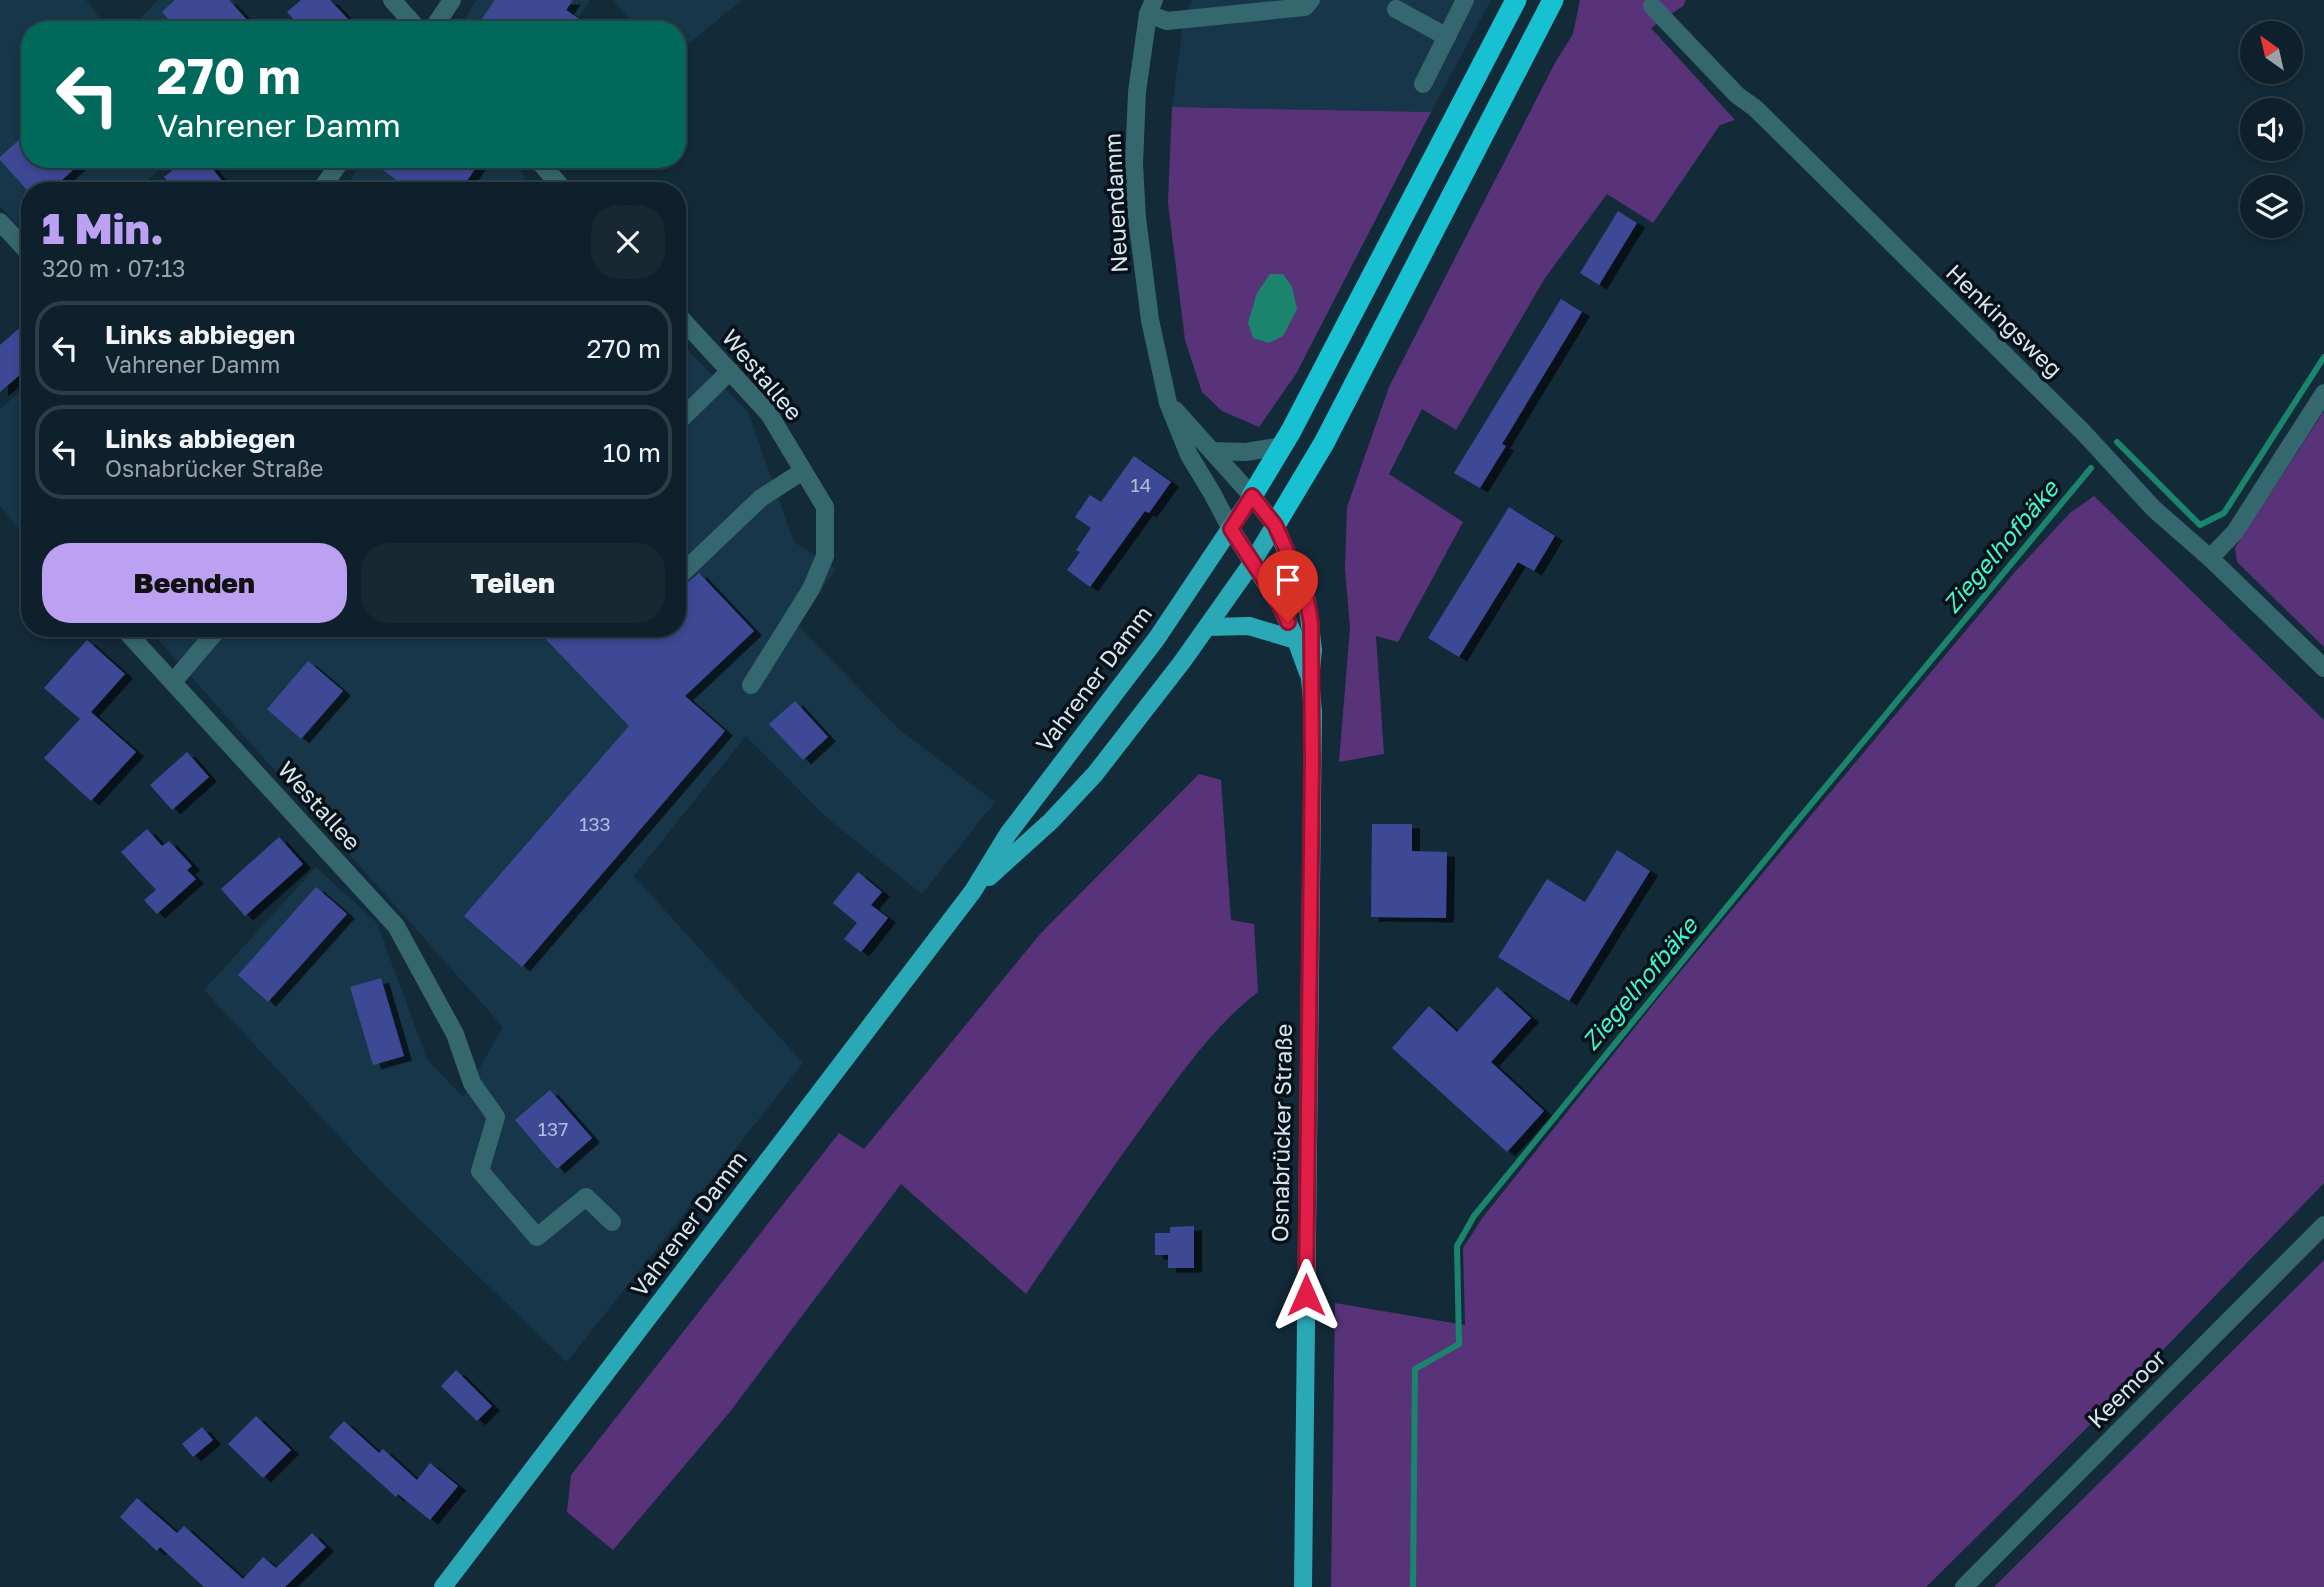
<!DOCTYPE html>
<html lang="de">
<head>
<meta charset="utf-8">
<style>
	:root { --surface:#0e202b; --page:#172833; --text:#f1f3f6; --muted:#9ba3a9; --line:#2e3e47; --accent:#bca0f2 }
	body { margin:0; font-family:"Golos Text",sans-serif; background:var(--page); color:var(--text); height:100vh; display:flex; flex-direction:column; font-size:26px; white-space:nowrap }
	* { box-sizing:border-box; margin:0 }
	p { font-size:23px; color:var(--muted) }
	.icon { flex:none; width:38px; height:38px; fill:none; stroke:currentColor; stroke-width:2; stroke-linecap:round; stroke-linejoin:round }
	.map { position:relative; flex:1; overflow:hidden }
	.details { position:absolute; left:21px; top:182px; width:665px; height:455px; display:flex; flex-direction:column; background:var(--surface); border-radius:28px; box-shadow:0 4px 10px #0003,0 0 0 2px var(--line) }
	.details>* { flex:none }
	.banner { position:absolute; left:21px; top:21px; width:665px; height:147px; border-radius:28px; box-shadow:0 4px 10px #0003,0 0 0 2px var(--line); background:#00695c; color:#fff; overflow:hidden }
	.needle { width:46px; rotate:326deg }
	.fabs { position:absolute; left:2240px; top:21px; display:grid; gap:14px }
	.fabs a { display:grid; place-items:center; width:63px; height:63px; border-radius:50%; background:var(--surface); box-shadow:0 4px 10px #0003,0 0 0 2px var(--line); font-size:35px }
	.pin { position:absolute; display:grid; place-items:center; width:60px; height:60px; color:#fff; margin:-72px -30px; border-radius:50% 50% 50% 0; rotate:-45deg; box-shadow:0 0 7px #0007 }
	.pin .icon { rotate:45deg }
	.me { position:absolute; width:77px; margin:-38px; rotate:0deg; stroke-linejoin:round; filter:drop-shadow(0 0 5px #0008) }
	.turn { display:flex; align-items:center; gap:24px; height:147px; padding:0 21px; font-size:32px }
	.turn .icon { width:91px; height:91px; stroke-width:2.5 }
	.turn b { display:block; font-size:49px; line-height:60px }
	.round { display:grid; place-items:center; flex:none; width:74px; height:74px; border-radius:28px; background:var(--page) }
	.summary { display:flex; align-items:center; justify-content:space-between; height:119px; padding:0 21px }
	h1 { font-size:42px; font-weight:800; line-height:52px; color:var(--accent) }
	.button { display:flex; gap:14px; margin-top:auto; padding:14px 21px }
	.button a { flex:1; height:80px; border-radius:28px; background:var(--accent); color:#111; font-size:28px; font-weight:800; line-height:80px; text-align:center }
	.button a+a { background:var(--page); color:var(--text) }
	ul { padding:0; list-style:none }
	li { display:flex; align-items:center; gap:21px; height:94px; margin:0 14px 10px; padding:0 7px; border:4px solid var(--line); border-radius:28px }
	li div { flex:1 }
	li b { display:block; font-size:26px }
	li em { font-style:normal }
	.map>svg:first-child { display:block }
	.built { fill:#173649 }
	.green { fill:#59337a }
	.water { fill:#1a856c }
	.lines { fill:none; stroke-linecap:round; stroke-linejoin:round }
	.stream { stroke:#1a856c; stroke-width:6 }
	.building { fill:#3d4a95; filter:url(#shadow) }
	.minor { stroke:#35686e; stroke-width:18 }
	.major { stroke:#2aa8b6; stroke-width:18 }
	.highway { stroke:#17c1d2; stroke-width:21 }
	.route-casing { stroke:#92132f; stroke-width:18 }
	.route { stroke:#e11d48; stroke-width:12 }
	.labels { text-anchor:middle; stroke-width:7; stroke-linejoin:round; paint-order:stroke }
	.number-label { font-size:19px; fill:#b0bed8 }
	.street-label { font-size:23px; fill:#d7e5ef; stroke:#081118 }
	.water-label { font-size:24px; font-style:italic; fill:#42f6cc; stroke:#081118 }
</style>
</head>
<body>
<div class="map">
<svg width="2324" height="1587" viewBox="0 0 2324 1587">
	<defs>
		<filter id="shadow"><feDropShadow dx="8" dy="4.5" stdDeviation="0" flood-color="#0009"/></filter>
	</defs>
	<rect width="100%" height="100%" fill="#132a39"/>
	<!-- built -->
	<g class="built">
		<polygon points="0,0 86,0 109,30 30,30 30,159 171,159 136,191 30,191 30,239 0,206"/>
		<polygon points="158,0 233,0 259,30 129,30"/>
		<polygon points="477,0 590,0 579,17 596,30 457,30"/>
		<polygon points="613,0 742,0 677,53 677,30 639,30"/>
		<polygon points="1192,0 1491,0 1431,112 1172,107 1183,25"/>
		<polygon points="364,159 510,159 526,177 511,191 343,191"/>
		<polygon points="677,339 748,412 794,542 836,569 797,625 901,731 995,802 922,894 826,817 746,736 634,876 803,1063 567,1362 384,1185 204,990 316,867 377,923 427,1059 463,1097 503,1027 148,628 677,628"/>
		<polygon points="30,383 30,542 0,506 0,409"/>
	</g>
	<!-- green -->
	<g class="green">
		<polygon points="1580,0 1686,0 1683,6 1651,28 1735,120 1720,125 1653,223 1607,194 1545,278 1456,430 1422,409 1389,474 1463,522 1398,642 1376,636 1384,754 1339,762 1350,628 1345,569 1347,507 1389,387 1556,61 1573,34"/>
		<polygon points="1172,107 1431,112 1296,374 1259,427 1222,411 1202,392 1185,340 1168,203"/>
		<polygon points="2324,411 2324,647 2237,562 2235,548"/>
		<polygon points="2094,496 2324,720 2324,1183 2109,1406 1926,1587 1331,1587 1335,1303 1465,1325 1463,1248 1483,1217 1664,991 2014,573 2070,513"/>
		<path d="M1199 774 1221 780 1231 920 1254 924 1258 992C1215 1025 1184 1070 1152 1113 1109 1172 1067 1234 1026 1294L901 1184 729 1413 613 1550 567 1512 571 1475 839 1133 864 1149 1041 933Z"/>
		<polygon points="2324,1260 2324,1587 1994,1587"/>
	</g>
	<!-- water -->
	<polygon class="water" points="1270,274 1283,274 1292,287 1297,309 1283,336 1269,343 1253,338 1248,323 1257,293"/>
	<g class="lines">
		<!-- stream -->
		<g class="stream">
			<polyline points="2117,442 2200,525 2224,513 2324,357"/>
			<polyline points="1413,1587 1415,1369 1459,1344 1457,1246 1474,1216 1793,826 2091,468"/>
		</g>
	</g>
	<!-- building -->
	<g class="building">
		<polygon points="175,0 229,0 256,30 178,30 162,12"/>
		<polygon points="301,0 330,0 349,20 338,30 303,30 287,12"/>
		<polygon points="495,0 573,0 566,10 595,30 474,30"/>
		<polygon points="30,130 30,159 85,159 50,191 28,191 0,160 0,157"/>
		<polygon points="187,159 205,159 230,191 175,191 164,177"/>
		<polygon points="368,159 482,159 460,191 411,191"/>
		<polygon points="1618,211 1637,223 1599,285 1580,273"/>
		<polygon points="1561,299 1582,312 1502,444 1506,446 1480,488 1454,473"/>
		<polygon points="30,319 30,366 0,392 0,345"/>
		<polygon points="1134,456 1171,482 1149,513 1145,511 1090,587 1067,570 1080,552 1076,550 1091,528 1075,517 1090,495 1101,502"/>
		<polygon points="1509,507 1555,536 1534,571 1518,562 1459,657 1428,638"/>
		<polygon points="699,573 754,631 685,696 725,731 522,967 464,916 629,726 535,628 677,628 677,592"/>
		<polygon points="87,640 125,674 91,712 136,752 91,801 44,758 80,719 44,688"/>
		<polygon points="308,661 343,691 301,739 267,709"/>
		<polygon points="795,701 828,737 803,760 769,724"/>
		<polygon points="187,752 209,777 172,810 150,785"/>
		<polygon points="1372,824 1412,824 1412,851 1447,852 1446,918 1371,917"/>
		<polygon points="147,829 162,846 169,841 192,866 187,870 196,879 157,914 144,900 156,890 121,852"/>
		<polygon points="279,837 303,864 245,916 221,889"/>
		<polygon points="1617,850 1650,871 1569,1001 1498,957 1547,879 1585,902"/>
		<polygon points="858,872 882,892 871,905 888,918 861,952 844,939 857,923 833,903"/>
		<polygon points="316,887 347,914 268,1002 238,975"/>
		<polygon points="381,978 404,1056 373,1065 350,987"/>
		<polygon points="1497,987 1531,1018 1491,1062 1544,1111 1507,1152 1392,1048 1429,1006 1457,1032"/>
		<polygon points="550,1090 592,1138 557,1169 515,1120"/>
		<polygon points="1194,1226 1194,1268 1168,1268 1168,1255 1155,1255 1155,1233 1170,1233 1170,1227"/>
		<polygon points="456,1370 492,1406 477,1421 441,1386"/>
		<polygon points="256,1416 291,1450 263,1478 228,1444"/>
		<polygon points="344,1421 379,1453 383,1449 417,1480 430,1463 458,1486 430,1520 398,1494 396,1497 329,1437"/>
		<polygon points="202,1427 213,1440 193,1457 182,1444"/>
		<polygon points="137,1498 177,1533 184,1526 243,1579 263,1557 276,1568 312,1533 326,1547 285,1587 204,1587 160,1547 157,1551 120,1517"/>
	</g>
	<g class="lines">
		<!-- minor -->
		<g class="minor">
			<polyline points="392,0 419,30"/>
			<polyline points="1154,0 1148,14 1137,92 1134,164 1137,218 1150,320 1168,403 1189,455 1212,493 1231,529"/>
			<polyline points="1652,6 1737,95 1755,108 2083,432 2154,509 2210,558 2324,668"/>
			<polyline points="1396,9 1447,37"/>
			<polyline points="1148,14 1167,21 1305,7 1311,0"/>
			<polyline points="432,30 452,0"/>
			<polyline points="1423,84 1465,0"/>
			<polyline points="537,159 565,191"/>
			<polyline points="320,191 342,159"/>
			<polyline points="0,222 30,254"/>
			<polyline points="677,314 769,414 825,507 825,556 811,589 751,685"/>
			<polyline points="1175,410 1252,496"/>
			<polyline points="677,423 730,371"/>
			<polyline points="1212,451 1246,452 1282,446"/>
			<polyline points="2210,558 2235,532 2324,393"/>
			<polyline points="677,578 761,498 803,471"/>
			<polyline points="123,628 396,926 455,1034 472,1083 496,1117 480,1171 537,1237 586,1197 612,1222"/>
			<polyline points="173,682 219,628"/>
			<polyline points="1964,1587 2324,1225"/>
		</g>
		<!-- major -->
		<g class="major">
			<polyline points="1231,529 1280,605 1296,640 1308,673"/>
			<polyline points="1207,627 1249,626 1296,640"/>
			<polyline points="989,877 1051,821 1095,774 1182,662 1252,563 1275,525"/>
			<polyline points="443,1587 973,891 1008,834 1157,638 1252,496 1275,525 1307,600 1313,650 1310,679 1313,712 1303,1587"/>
		</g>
		<!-- highway -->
		<g class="highway">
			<polyline points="1252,496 1291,431 1516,0"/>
			<polyline points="1275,525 1324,443 1553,0"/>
		</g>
	</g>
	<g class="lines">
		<!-- route casing -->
		<g class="route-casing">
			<path id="route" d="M1288 622C1273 589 1250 560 1231 529L1252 496 1275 525 1285 547 1307 600 1311 623 1312 760 1306 1295"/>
		</g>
		<!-- route -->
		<use href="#route" class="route"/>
	</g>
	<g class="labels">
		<!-- number labels -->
		<g class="number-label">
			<text x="1141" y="492">14</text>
			<text x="595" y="831">133</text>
			<text x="553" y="1136">137</text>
		</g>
		<!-- street labels -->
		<g class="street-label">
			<text transform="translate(1116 203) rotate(-93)" y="8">Neuendamm</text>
			<text transform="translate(2004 321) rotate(44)" y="8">Henkingsweg</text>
			<text transform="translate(762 375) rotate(50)" y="8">Westallee</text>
			<text transform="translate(1094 679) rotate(-53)" y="8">Vahrener Damm</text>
			<text transform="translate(319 806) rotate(48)" y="8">Westallee</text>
			<text transform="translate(1282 1133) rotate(-89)" y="8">Osnabrücker Straße</text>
			<text transform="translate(689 1224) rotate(-53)" y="8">Vahrener Damm</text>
			<text transform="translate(2127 1389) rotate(-45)" y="8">Keemoor</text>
		</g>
		<!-- water labels -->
		<g class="water-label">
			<text transform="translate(2001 547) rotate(-50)" y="8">Ziegelhofbäke</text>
			<text transform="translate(1640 984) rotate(-50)" y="8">Ziegelhofbäke</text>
		</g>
	</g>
</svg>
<div class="fabs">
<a><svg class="needle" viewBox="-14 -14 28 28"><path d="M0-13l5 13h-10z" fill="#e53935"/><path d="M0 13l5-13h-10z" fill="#9ba3a9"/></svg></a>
<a><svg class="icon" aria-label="sound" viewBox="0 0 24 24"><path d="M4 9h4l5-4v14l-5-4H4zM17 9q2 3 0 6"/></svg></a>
<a><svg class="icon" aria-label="layers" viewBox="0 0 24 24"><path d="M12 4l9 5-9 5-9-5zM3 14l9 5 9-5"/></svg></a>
</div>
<div class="pin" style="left:1288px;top:622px;background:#d93025"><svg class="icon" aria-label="arrive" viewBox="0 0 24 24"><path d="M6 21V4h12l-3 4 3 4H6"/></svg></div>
<svg class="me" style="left:1306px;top:1295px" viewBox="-20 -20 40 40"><path d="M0-17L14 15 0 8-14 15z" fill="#e11d48" stroke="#fff" stroke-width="4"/></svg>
<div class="banner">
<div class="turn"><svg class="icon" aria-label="left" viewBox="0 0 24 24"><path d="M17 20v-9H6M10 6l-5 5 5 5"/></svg><div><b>270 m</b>Vahrener Damm</div></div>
</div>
<section class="details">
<div class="summary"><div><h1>1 Min.</h1><p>320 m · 07:13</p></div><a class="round"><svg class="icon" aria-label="close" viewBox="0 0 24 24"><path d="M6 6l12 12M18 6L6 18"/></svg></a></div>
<ul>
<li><svg class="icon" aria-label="left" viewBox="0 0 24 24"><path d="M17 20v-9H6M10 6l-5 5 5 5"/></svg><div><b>Links abbiegen</b><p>Vahrener Damm</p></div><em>270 m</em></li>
<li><svg class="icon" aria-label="left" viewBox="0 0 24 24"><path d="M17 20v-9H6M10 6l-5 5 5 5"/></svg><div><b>Links abbiegen</b><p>Osnabrücker Straße</p></div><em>10 m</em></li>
</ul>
<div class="button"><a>Beenden</a><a>Teilen</a></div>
</section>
</div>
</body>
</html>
